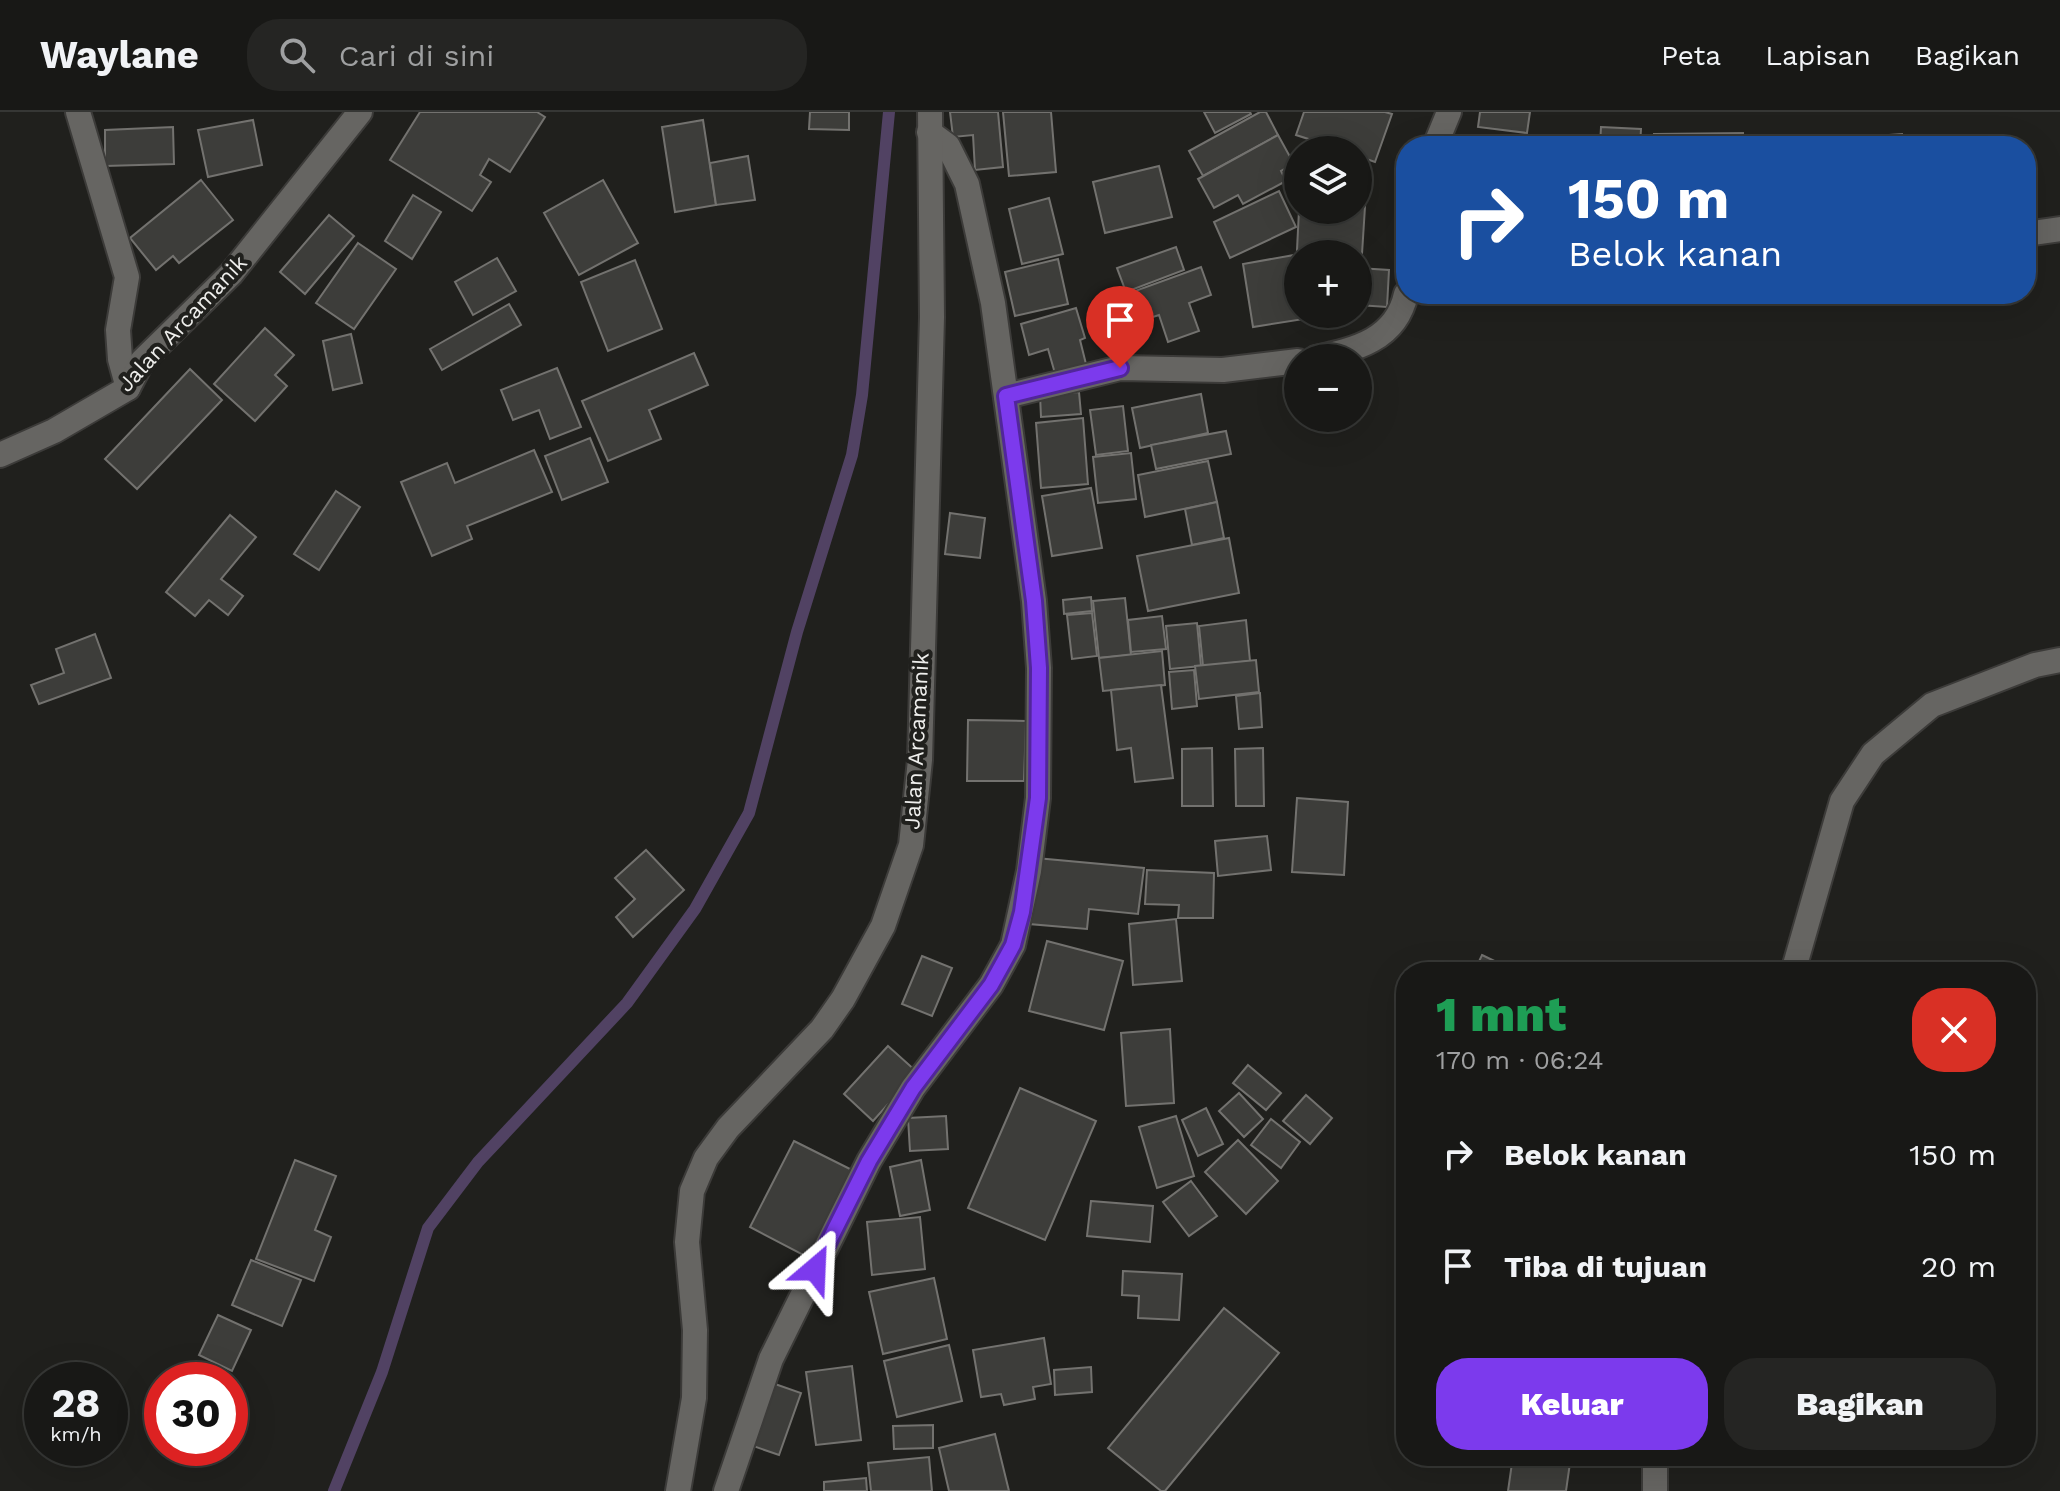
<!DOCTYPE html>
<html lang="id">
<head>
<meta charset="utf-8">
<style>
	:root { --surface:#181816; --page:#252523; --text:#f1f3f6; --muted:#9fa0a1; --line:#363735; --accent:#7c3aed }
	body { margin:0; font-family:"Work Sans",sans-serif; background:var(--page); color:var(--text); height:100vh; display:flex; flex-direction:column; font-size:30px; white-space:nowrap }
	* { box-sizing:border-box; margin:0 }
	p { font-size:26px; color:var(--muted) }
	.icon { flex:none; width:44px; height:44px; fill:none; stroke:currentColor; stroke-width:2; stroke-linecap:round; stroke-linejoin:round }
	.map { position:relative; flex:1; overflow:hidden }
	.sheet { position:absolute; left:1396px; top:850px; width:640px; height:504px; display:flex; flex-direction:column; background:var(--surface); border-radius:32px; box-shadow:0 8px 32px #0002,0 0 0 2px var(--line) }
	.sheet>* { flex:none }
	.banner { position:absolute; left:1396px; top:24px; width:640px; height:168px; border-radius:32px; box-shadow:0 8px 32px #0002,0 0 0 2px var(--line); background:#1a4fa0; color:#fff; overflow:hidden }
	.buttons { position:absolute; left:1284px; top:24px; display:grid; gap:16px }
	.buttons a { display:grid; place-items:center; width:88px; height:88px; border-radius:50%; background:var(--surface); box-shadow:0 8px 32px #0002,0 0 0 2px var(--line); font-size:40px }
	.speed { position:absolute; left:24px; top:1250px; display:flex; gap:16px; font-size:40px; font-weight:700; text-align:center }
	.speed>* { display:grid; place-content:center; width:104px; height:104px; border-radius:50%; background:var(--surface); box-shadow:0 8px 32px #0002,0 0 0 2px var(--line); line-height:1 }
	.speed small { font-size:20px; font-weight:400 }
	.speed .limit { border:12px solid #d22; background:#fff; color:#111 }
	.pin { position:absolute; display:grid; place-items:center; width:68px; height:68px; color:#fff; margin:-82px -34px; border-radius:50% 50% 50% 0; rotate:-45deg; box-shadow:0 0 8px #0007 }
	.pin .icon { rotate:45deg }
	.me { position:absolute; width:88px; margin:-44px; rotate:26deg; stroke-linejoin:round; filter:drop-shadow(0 0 6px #0008) }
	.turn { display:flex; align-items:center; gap:28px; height:168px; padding:0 40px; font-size:36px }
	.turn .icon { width:104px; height:104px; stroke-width:2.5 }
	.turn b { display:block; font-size:56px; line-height:68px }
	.round { display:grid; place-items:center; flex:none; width:84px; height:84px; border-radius:32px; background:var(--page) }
	.summary { display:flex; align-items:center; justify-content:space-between; height:136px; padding:0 40px }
	h1 { font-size:48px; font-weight:800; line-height:60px; color:#1e9e55 }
	.action { display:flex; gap:16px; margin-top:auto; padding:16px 40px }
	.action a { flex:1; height:92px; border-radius:32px; background:var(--accent); color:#fff; font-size:32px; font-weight:800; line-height:92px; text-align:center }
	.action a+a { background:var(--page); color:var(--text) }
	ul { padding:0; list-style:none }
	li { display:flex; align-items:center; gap:24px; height:112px; padding:0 40px }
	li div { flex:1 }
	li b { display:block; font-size:30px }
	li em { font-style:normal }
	header { display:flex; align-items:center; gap:48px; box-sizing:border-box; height:112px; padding:0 40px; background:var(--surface); border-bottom:2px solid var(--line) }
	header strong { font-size:38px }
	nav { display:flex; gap:44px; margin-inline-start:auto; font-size:28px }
	.search { width:560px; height:72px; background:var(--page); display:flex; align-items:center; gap:20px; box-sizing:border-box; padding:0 28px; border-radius:32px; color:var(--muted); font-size:30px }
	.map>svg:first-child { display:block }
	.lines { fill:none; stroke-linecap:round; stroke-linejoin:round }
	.stream { stroke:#514263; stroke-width:12 }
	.building { fill:#3d3d3a; stroke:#73726f; stroke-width:2 }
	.street-casing { stroke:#3c3b39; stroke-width:28 }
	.secondary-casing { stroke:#3c3b39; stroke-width:28 }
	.street { stroke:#666562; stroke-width:24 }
	.secondary { stroke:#666562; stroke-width:24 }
	.route-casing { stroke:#51269a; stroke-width:20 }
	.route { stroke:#7c3aed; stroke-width:14 }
	.labels { text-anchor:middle; stroke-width:8; stroke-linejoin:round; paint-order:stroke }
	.street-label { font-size:22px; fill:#eeeeec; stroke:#20201d }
</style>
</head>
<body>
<header>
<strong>Waylane</strong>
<div class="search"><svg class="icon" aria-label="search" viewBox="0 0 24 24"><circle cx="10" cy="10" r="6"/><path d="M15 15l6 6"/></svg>Cari di sini</div>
<nav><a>Peta</a><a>Lapisan</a><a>Bagikan</a></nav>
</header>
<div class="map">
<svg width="2060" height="1379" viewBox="0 0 2060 1379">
	<rect width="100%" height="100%" fill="#20201d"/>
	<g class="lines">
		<!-- stream -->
		<polyline class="stream" points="334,1379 382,1260 428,1116 478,1050 627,891 695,797 749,701 797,520 852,343 862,283 889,0"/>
	</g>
	<!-- building -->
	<g class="building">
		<polygon points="420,0 537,0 545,5 510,60 489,47 480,63 491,70 472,99 390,48"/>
		<polygon points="810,0 849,0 849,18 809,17"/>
		<polygon points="950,0 998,0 1003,55 975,58 973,23 953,25"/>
		<polygon points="1003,0 1051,0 1056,60 1009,64"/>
		<polygon points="1204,0 1250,0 1251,2 1215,21"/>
		<polygon points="1260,0 1266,0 1278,23 1203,64 1189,39"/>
		<polygon points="1304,0 1385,0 1392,2 1375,50 1358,44 1358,38 1322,38 1324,32 1296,23"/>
		<polygon points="1480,0 1530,0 1527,21 1478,15"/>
		<polygon points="253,8 262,53 208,65 198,18"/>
		<polygon points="703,8 716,93 675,100 662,15"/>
		<polygon points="173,15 174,52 105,54 105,18"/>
		<polygon points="1601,15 1641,17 1640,34 1600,34"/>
		<polygon points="1743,21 1743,34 1654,34 1654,22"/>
		<polygon points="1902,22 1903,34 1833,34 1833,27"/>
		<polygon points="1278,23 1294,52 1281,59 1286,69 1243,92 1238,83 1214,96 1198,67"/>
		<polygon points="1515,24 1557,28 1594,32 1514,34"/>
		<polygon points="1826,25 1827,34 1748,34 1748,31"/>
		<polygon points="748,44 755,88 716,93 710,51"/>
		<polygon points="1159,54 1172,105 1105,121 1093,70"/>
		<polygon points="1358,63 1367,63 1362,142 1297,138 1299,98 1358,98"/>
		<polygon points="201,68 233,108 179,151 173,144 156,158 130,126"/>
		<polygon points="603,68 638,131 579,163 544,101"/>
		<polygon points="1279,79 1296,115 1230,146 1214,110"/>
		<polygon points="413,83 441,100 412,147 385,129"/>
		<polygon points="1049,86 1063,142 1022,152 1009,97"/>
		<polygon points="329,103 354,124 305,182 280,160"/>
		<polygon points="358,131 396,157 354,217 316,191"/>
		<polygon points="1176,135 1184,158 1126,180 1117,156"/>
		<polygon points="1294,143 1298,202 1304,202 1304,207 1253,215 1243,152"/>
		<polygon points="497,146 516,179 473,203 455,170"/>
		<polygon points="1058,147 1068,192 1015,204 1005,160"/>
		<polygon points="635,148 662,217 608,239 581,170"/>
		<polygon points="1201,155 1211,183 1189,191 1199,219 1168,230 1159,203 1134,211 1124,183"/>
		<polygon points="1358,156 1389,158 1387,195 1358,193"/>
		<polygon points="509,192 521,213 442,258 430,237"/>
		<polygon points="1076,196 1085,226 1080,228 1087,256 1056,265 1048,237 1029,243 1021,212"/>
		<polygon points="265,216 294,243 275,263 287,274 255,309 214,272"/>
		<polygon points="351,222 362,271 333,278 323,229"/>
		<polygon points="694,241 708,273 649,298 661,327 608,349 582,289"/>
		<polygon points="557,256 581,315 550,327 539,298 513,308 501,278"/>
		<polygon points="190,257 222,288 137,377 105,347"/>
		<polygon points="1079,280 1081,302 1041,305 1040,283"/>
		<polygon points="1201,282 1208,321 1140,336 1132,296"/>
		<polygon points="1123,294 1128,339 1096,343 1090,298"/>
		<polygon points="1083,306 1088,372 1041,376 1036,311"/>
		<polygon points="1226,319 1231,342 1156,357 1151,333"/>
		<polygon points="590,326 608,370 562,388 545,344"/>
		<polygon points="534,338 552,380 467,414 472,427 432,444 401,370 447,351 455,371"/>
		<polygon points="1131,341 1136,387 1098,391 1093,345"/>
		<polygon points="1208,349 1217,390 1145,405 1138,363"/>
		<polygon points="1091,376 1102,436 1052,444 1042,384"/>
		<polygon points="336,379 360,395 319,458 294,442"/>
		<polygon points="1217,390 1224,426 1192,433 1185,397"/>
		<polygon points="950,401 985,406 980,446 945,442"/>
		<polygon points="230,403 256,425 221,467 243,484 228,503 209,488 195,504 166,480"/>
		<polygon points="1229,426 1239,481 1148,499 1137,444"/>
		<polygon points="1091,485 1092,499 1064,502 1063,488"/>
		<polygon points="1125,486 1131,543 1099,546 1093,489"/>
		<polygon points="1092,501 1097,544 1072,547 1067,503"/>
		<polygon points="1162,504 1166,537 1131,540 1128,508"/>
		<polygon points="1246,508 1250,549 1203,554 1199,514"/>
		<polygon points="1197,511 1201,554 1170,557 1166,514"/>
		<polygon points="95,522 111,566 39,592 31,573 64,561 56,537"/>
		<polygon points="1162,539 1165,573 1103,579 1099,546"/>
		<polygon points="1256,548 1259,580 1199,587 1195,554"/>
		<polygon points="1194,558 1197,594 1172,597 1169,560"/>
		<polygon points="1161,573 1173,666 1135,670 1131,636 1117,638 1111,578"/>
		<polygon points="1260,581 1262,615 1239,617 1236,584"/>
		<polygon points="968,608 1026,609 1024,669 967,669"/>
		<polygon points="1212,636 1213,694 1182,694 1182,637"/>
		<polygon points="1263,636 1264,694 1236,694 1235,637"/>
		<polygon points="1297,686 1348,690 1344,763 1292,760"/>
		<polygon points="1267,724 1271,758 1218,764 1215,729"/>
		<polygon points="646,738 684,778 633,825 616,805 635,787 615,766"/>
		<polygon points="1036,746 1144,756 1138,802 1089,797 1087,817 1029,812"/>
		<polygon points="1147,758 1214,761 1213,806 1178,806 1179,793 1145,792"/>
		<polygon points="1176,807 1182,869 1133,873 1129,812"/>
		<polygon points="1047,829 1123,849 1104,918 1029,899"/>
		<polygon points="1482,843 1505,854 1502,860 1474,860"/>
		<polygon points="922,844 952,856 932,904 902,892"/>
		<polygon points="1170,917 1174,991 1126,994 1121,921"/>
		<polygon points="888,934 917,960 873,1009 844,982"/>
		<polygon points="1248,953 1281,981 1266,998 1233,971"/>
		<polygon points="1020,976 1096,1009 1045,1128 968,1096"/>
		<polygon points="1239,981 1263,1007 1244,1025 1219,999"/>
		<polygon points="1306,983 1332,1006 1310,1032 1283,1009"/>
		<polygon points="1206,996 1223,1032 1198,1044 1182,1008"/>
		<polygon points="946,1004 948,1037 910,1039 908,1006"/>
		<polygon points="1176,1004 1194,1064 1157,1076 1139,1015"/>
		<polygon points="1271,1007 1300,1030 1281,1056 1251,1033"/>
		<polygon points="1238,1028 1278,1069 1246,1102 1205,1060"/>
		<polygon points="794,1029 854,1059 809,1146 750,1115"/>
		<polygon points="295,1048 336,1064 315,1118 331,1125 314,1169 256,1147"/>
		<polygon points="921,1048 930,1098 900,1104 890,1055"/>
		<polygon points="1191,1069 1217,1104 1189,1124 1163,1090"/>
		<polygon points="1091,1089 1153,1094 1150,1130 1087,1124"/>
		<polygon points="920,1105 925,1157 872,1163 867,1110"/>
		<polygon points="251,1148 301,1168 282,1214 232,1193"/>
		<polygon points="1123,1159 1182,1162 1179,1208 1138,1206 1139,1184 1122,1183"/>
		<polygon points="934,1166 947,1227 883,1242 869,1180"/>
		<polygon points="1224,1196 1279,1241 1165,1379 1161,1379 1108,1336"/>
		<polygon points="218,1203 251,1218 232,1259 199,1243"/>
		<polygon points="1044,1226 1051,1272 1033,1275 1035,1287 1004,1293 1001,1282 981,1285 973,1238"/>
		<polygon points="949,1233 962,1289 897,1305 884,1249"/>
		<polygon points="852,1254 861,1328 816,1333 806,1260"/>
		<polygon points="1091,1255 1092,1280 1055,1283 1054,1258"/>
		<polygon points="775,1272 801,1281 779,1343 753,1334"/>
		<polygon points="933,1313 933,1336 894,1337 893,1314"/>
		<polygon points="995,1322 1009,1379 949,1379 939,1336"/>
		<polygon points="1513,1344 1571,1344 1566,1379 1508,1379"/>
		<polygon points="929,1345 932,1379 871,1379 868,1351"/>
		<polygon points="866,1366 867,1379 824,1379 824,1370"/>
	</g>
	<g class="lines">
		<!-- street casing -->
		<g class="street-casing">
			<g id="street">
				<polyline points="78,0 127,165 118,218 120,247 128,276"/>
				<polyline points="1435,34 1449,0"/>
				<polyline points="2026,122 2060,117"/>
				<path d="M1316 246C1356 237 1396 228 1406 182"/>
				<polyline points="1006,284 1120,256 1223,258 1298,249"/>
				<polyline points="1793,860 1842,689 1873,642 1932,593 2035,553 2060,548"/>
				<polyline points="1655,1344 1655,1379"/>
				<polyline points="726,1379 771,1247 869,1049 913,976 991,873 1013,833 1029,759 1038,686 1039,556 1034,489 993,191 967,72 948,34 929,20"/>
			</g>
		</g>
		<!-- secondary casing -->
		<g class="secondary-casing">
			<g id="secondary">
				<polyline points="0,343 54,319 128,276 142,249 231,162 360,0"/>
				<polyline points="678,1379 694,1286 695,1218 687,1130 692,1079 706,1046 728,1016 822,917 843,887 883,814 911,733 920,648 932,205 930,0"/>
			</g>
		</g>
		<!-- street -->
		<use href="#street" class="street"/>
		<!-- secondary -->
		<use href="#secondary" class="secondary"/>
	</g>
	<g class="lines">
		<!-- route casing -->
		<g class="route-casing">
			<polyline id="route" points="815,1157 869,1049 913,976 991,873 1013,833 1022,800 1038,686 1039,556 1034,489 1006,284 1120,256"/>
		</g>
		<!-- route -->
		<use href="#route" class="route"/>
	</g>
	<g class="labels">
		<!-- street labels -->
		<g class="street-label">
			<text transform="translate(182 211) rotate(-47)" y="8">Jalan Arcamanik</text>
			<text transform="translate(916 629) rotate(-87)" y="8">Jalan Arcamanik</text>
		</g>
	</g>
</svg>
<div class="buttons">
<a><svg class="icon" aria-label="layers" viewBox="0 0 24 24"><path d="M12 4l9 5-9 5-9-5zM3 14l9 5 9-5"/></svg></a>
<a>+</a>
<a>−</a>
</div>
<div class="speed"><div>28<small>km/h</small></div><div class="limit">30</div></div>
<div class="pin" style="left:1120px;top:256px;background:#d93025"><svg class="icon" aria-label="arrive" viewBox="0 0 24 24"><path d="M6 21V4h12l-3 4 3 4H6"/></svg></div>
<svg class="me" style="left:815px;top:1157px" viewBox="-20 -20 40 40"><path d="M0-17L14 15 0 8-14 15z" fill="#7c3aed" stroke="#fff" stroke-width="4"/></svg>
<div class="banner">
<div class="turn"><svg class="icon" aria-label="right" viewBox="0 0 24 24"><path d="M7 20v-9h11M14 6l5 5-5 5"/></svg><div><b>150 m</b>Belok kanan</div></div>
</div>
<section class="sheet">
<div class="summary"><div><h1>1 mnt</h1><p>170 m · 06:24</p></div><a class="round" style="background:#d93025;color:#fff"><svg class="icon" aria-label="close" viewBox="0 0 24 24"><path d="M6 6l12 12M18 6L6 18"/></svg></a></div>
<ul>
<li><svg class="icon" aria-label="right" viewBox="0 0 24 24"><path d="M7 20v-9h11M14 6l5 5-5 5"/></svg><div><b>Belok kanan</b></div><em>150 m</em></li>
<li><svg class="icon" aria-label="arrive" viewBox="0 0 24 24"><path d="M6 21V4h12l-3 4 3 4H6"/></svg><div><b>Tiba di tujuan</b></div><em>20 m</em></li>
</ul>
<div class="action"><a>Keluar</a><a>Bagikan</a></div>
</section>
</div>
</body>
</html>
